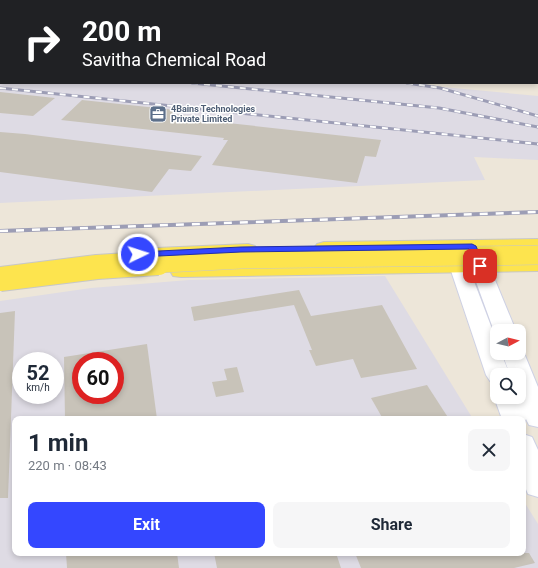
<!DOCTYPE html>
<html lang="en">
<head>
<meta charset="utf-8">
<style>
	:root { --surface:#fff; --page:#f6f6f7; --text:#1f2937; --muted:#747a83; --accent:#3447ff }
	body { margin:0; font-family:Roboto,sans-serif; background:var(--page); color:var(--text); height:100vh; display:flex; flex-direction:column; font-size:15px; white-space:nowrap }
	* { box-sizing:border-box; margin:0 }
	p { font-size:13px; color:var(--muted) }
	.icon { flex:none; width:22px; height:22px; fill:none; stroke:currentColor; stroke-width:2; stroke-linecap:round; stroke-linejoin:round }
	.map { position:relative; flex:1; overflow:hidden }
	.drawer { position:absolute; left:12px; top:416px; width:514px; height:140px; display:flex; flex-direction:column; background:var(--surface); border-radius:8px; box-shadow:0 2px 6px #0003 }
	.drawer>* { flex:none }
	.banner { position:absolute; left:0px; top:0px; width:538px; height:84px; box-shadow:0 2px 6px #0003; background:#202124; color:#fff; overflow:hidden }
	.needle { width:26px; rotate:83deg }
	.tools { position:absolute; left:490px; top:324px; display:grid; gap:8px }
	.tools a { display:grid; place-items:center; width:36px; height:36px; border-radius:8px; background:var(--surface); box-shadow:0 2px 6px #0003; font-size:20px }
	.speed { position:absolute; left:12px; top:352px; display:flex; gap:8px; font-size:20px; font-weight:700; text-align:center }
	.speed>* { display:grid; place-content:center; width:52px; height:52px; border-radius:50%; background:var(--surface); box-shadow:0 2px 6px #0003; line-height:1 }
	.speed small { font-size:10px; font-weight:400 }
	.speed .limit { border:6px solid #d22; background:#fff; color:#111 }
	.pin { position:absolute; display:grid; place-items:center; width:34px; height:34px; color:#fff; margin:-17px; border-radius:8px; box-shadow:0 2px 6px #0006 }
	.me { position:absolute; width:44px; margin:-22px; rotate:86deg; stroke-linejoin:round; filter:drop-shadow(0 0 3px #0008) }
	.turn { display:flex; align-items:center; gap:14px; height:84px; padding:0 16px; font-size:18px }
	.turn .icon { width:52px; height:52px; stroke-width:2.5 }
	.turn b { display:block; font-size:28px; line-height:34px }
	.round { display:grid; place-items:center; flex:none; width:42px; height:42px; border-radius:8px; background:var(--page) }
	.overview { display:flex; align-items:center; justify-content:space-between; height:68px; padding:0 16px }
	h1 { font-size:24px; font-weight:700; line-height:30px }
	.cta { display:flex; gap:8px; margin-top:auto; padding:8px 16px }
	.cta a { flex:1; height:46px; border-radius:8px; background:var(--accent); color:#fff; font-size:16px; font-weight:700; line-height:46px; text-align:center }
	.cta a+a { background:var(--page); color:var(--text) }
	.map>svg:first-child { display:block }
	.industrial { fill:#dedbe4; fill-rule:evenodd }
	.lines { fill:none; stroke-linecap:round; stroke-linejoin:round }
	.stream { stroke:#62c3f9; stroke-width:2 }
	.building { fill:#c8c3b9; fill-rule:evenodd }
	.minor-casing { stroke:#ced1e4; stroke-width:2 }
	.secondary-casing { stroke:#ced1e4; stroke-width:2 }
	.primary-casing { stroke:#c7c7c7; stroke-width:2 }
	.minor { fill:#fff; fill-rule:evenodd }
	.secondary { fill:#fff; fill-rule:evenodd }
	.primary { fill:#fde44e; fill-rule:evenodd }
	.rail-far1-casing { stroke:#9c9db5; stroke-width:3 }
	.rail-casing { stroke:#9c9db5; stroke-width:4 }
	.rail-far1 { stroke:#fff; stroke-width:2; stroke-dasharray:6; stroke-linecap:butt }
	.rail { stroke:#fff; stroke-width:2.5; stroke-dasharray:8; stroke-linecap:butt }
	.primary-bridge-far1-casing { stroke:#c7c7c7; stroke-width:20; stroke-linecap:butt }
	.primary-bridge-casing { stroke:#c7c7c7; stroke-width:26; stroke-linecap:butt }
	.primary-bridge-far1 { stroke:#fde44e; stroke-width:19 }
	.primary-bridge { stroke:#fde44e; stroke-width:24 }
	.route { fill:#3447ff; stroke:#222ea6 }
	.labels { text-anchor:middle; stroke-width:3; stroke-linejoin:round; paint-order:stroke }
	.far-service-label { font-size:9px; font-weight:bold; fill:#4e5e75; stroke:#fff; text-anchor:start }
</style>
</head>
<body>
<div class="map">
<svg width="538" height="568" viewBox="0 0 538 568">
	<rect width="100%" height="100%" fill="#ede6d9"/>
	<!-- industrial -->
	<g class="industrial">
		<polygon points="0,46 1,83 400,83 538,96 538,160 474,157 485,180 0,203"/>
		<path d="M385 276 473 419H15V553H523V500L538 524V568H0V301L91 288 189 280ZM21 361H55V395H21ZM81 361H115V395H81Z"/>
	</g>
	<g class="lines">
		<!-- stream -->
		<polyline class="stream" points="131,1 133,0"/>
	</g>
	<!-- building -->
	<g class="building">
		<polygon points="0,92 55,98 33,116 0,113"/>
		<polygon points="82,100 176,110 172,114 229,120 228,123 381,140 376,157 365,156 357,183 212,165 228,140 223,140 224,138 61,120"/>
		<polygon points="0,132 25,134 202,156 191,171 169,169 152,192 0,172"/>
		<polygon points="299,290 311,316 382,305 417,369 361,378 353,359 316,366 309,350 312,350 294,305 194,321 191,307"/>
		<polygon points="15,311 8,498 0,498 0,313"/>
		<path d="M147 344 157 419H65L64 357ZM81 361H115V395H81Z"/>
		<polygon points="237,367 244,392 216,397 212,382 227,380 224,369"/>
		<polygon points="427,385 449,419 383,419 371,398"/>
		<polygon points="66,553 177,553 179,568 67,568"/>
		<polygon points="214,553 336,553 341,568 217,568"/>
		<polygon points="355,553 529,553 535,563 514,568 361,568"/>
	</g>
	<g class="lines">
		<!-- minor casing -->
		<g class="minor-casing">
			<g id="minor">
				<rect x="409" y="0" width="14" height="1"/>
				<polygon points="535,0 538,0 538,5 537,1 535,1"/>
				<rect x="0" y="21" width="1" height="4"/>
			</g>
		</g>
		<!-- secondary casing -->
		<g class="secondary-casing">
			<g id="secondary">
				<polygon points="248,0 264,0 265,1 249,1"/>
				<polygon points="267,0 283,0 284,1 268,1"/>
				<rect x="537" y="37" width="1" height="6"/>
				<polygon points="472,240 479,242 481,246 516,331 497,331 497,336 494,331 463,246 465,242"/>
				<polygon points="452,241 459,243 461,247 497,342 497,353 501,353 510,375 497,375 497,383 490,381 486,375 443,247 445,243"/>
				<polygon points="519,347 524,353 538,387 538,427 529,425 526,419 523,425 523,419 502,419 494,397 497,392 497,397 519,397 519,375 510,375 502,353 519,353"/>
				<polygon points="523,434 532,437 538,450 538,497 528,494 523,482"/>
			</g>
		</g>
		<!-- primary casing -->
		<g class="primary-casing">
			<g id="primary">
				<polygon points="538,239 538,251 324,254 317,252 314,248 317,244 324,242"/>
				<polygon points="248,244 255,246 258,250 255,254 248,256 134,261 127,259 124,255 127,251 134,249"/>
				<polygon points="538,259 538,271 181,277 173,276 170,271 173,266 181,265"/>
			</g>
		</g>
		<!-- minor -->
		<use href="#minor" class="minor"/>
		<!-- secondary -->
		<use href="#secondary" class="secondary"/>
		<!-- primary -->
		<use href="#primary" class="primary"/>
		<!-- rail-far1 casing -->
		<g class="rail-far1-casing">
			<g id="rail-far1">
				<polyline points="192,83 439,108 538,127"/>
				<polyline points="407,83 440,88 538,116"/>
				<polyline points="0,88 538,144"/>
			</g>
		</g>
		<!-- rail casing -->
		<g class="rail-casing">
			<polyline id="rail" points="0,231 538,212"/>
		</g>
		<!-- rail-far1 -->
		<use href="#rail-far1" class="rail-far1"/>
		<!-- rail -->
		<use href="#rail" class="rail"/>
		<!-- primary-bridge-far1 casing -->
		<g class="primary-bridge-far1-casing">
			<polyline id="primary-bridge-far1" points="145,264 241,259 538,255"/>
		</g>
		<!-- primary-bridge casing -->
		<g class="primary-bridge-casing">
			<polyline id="primary-bridge" points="0,279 97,267 158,263"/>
		</g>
		<!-- primary-bridge-far1 -->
		<use href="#primary-bridge-far1" class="primary-bridge-far1"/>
		<!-- primary-bridge -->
		<use href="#primary-bridge" class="primary-bridge"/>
	</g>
	<!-- route -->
	<polygon class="route" points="472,244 476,246 484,266 483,267 476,267 469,249 241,252 138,257 134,254 138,252 241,247"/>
	<!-- icons -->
	<defs>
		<g id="office-square" transform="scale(0.9)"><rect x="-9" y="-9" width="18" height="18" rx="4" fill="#5c6f8a" stroke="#fff"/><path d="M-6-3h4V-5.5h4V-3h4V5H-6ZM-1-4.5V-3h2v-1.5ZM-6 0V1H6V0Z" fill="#fff"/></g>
	</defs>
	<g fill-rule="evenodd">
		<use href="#office-square" x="158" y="114"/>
	</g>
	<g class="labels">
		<!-- far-service labels -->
		<g class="far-service-label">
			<text x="171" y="112">4Bains Technologies<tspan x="171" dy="10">Private Limited</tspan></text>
		</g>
	</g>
</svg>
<div class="tools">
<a><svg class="needle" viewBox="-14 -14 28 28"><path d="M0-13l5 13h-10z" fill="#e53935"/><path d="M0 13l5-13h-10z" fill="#747a83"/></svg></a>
<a><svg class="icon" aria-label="search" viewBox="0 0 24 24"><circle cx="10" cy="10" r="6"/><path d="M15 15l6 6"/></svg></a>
</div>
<div class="speed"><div>52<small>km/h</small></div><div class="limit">60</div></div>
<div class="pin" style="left:480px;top:266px;background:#d93025"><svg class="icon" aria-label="arrive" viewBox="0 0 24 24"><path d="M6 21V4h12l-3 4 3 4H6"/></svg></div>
<svg class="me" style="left:138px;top:254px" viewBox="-20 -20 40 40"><circle r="17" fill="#3447ff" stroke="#fff" stroke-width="3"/><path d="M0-11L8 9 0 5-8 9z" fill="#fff"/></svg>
<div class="banner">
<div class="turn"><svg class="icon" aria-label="right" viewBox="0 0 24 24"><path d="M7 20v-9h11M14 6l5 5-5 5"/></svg><div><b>200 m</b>Savitha Chemical Road</div></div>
</div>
<section class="drawer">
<div class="overview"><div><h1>1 min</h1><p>220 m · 08:43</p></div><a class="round"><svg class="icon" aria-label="close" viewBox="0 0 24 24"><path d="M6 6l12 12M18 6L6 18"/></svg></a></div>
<div class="cta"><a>Exit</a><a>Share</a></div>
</section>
</div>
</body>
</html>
